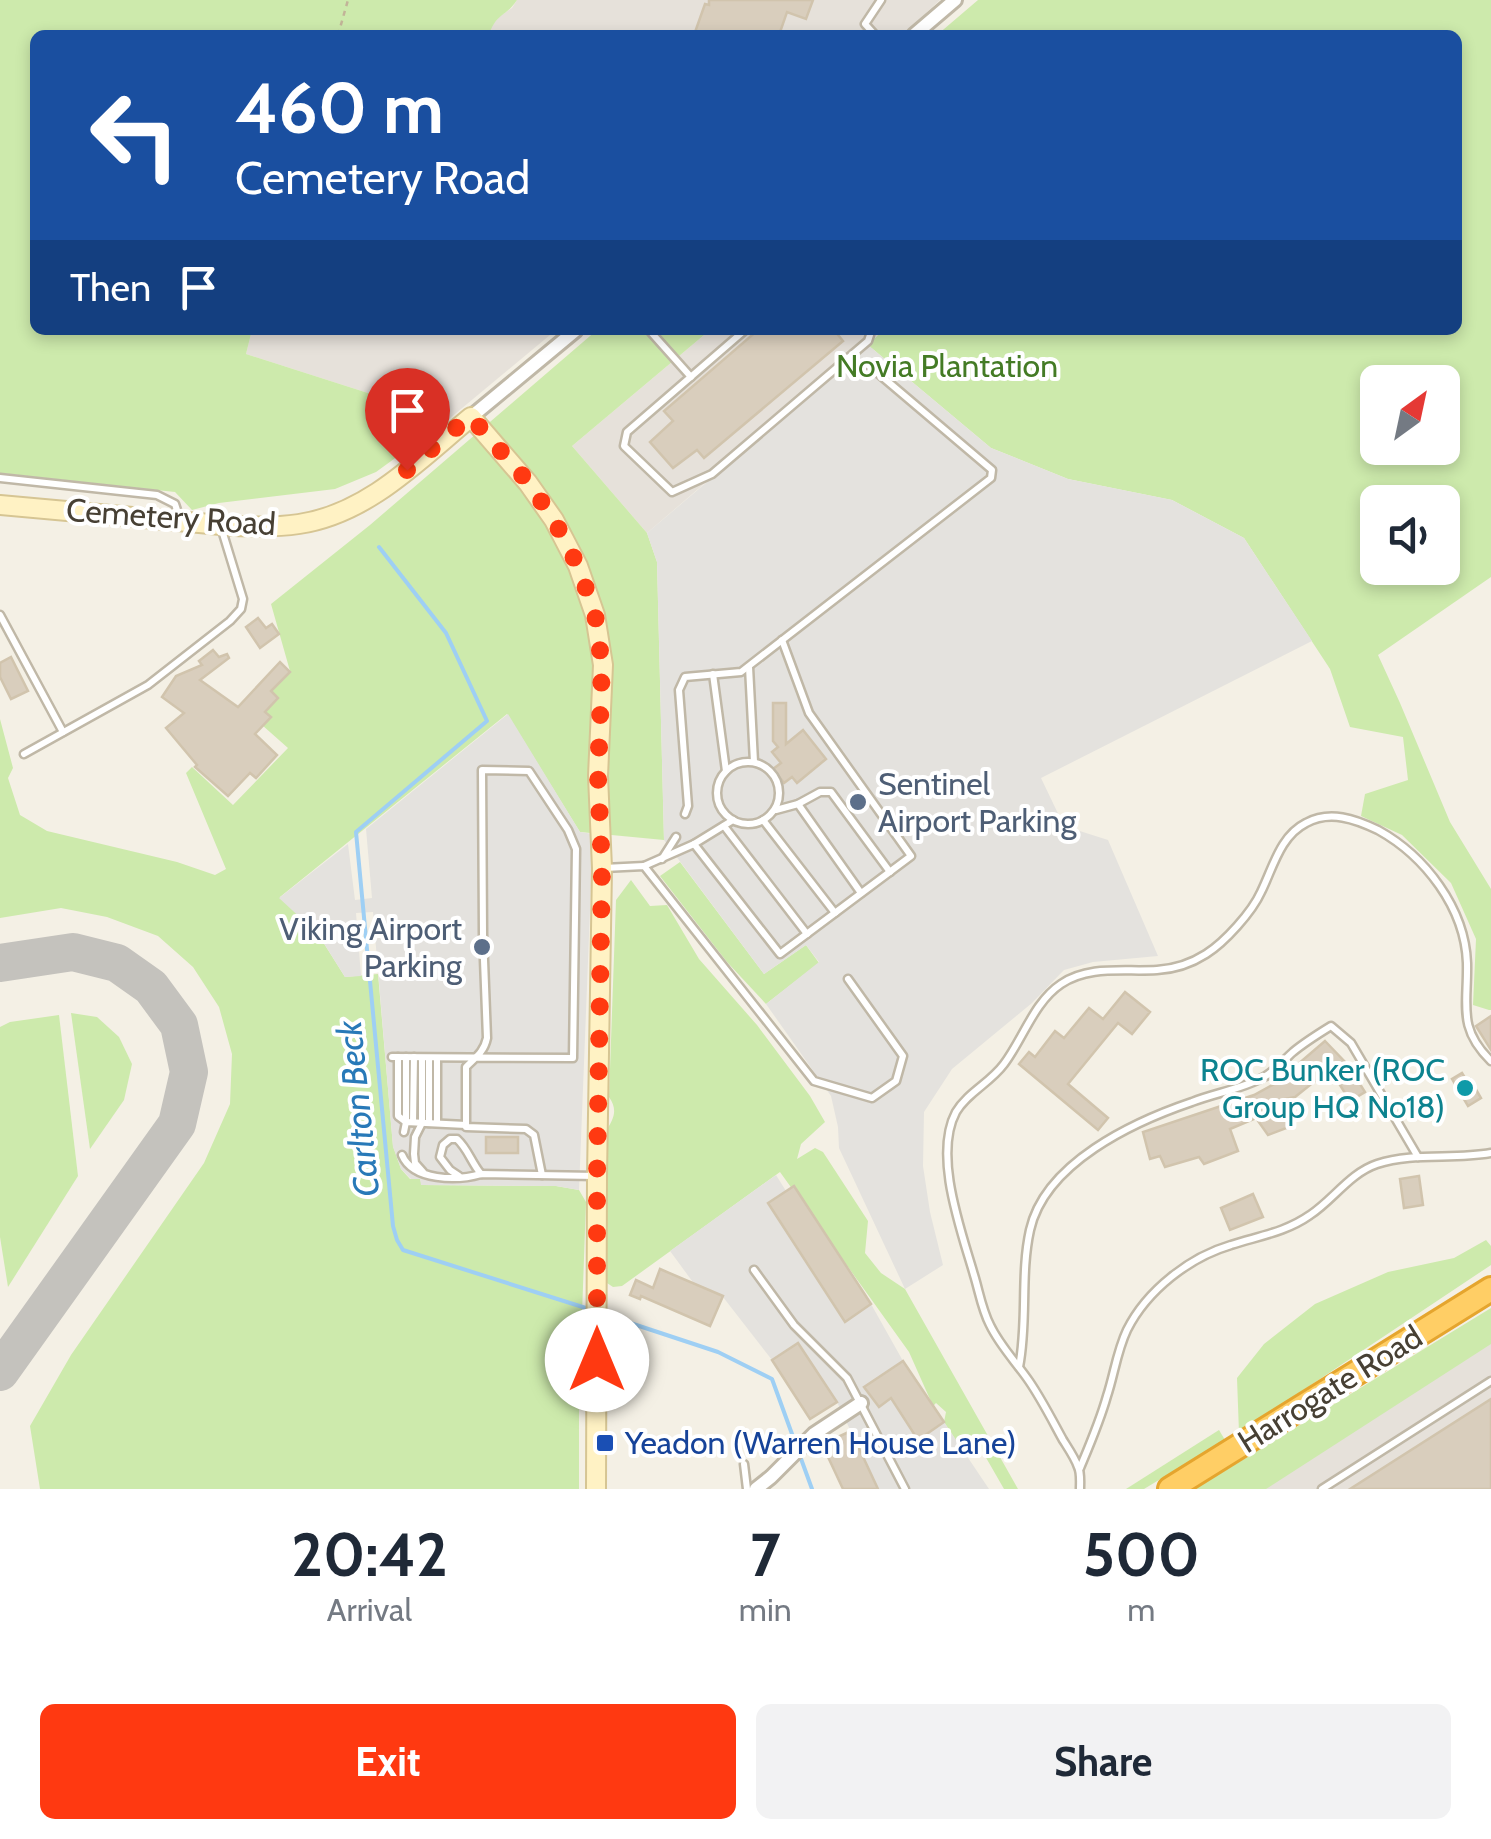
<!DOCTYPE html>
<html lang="en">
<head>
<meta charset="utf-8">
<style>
	:root { --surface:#fff; --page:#f2f2f3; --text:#1f2937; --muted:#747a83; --accent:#ff3911 }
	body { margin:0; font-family:Cabin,sans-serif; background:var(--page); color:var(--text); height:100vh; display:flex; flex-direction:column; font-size:38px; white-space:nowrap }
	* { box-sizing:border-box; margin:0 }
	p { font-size:32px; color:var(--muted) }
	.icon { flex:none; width:55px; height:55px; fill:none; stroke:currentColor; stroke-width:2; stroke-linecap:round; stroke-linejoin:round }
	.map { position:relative; height:1489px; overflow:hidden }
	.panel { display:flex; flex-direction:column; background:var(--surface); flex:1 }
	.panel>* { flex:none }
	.hud { position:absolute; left:30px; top:30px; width:1432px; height:305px; border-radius:15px; box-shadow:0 5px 15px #0003; background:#1a4fa0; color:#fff; overflow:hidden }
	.needle { width:65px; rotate:33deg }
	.fabs { position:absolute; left:1360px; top:365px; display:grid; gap:20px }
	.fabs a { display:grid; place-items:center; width:100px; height:100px; border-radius:15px; background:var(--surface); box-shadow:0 5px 15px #0003; font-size:50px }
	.pin { position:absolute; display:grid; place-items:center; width:85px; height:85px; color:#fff; margin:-102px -42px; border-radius:50% 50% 50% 0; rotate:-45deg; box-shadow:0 0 10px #0007 }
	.pin .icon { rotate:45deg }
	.me { position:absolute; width:110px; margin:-55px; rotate:0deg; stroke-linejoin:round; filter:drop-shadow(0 0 8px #0008) }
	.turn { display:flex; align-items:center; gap:35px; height:210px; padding:0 40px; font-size:45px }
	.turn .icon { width:130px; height:130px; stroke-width:2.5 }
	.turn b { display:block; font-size:70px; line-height:85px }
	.then { display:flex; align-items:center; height:95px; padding:0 40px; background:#0003; gap:20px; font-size:38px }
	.eta { display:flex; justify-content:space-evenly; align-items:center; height:170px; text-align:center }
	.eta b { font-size:60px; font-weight:800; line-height:70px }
	.cta { display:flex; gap:20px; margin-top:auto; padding:20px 40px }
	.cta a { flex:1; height:115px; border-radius:15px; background:var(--accent); color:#fff; font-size:40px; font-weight:800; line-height:115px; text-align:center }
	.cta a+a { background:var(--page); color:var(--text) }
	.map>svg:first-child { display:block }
	.industrial { fill:#e6e1da }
	.green { fill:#cdeaac; fill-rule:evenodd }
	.parking { fill:#e4e2de }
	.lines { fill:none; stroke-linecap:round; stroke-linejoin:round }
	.stream { stroke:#9ecff4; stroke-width:4 }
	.taxiway { stroke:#c4c2bd; stroke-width:38 }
	.building { fill:#d9cebd; stroke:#d1c4ad; stroke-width:2.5 }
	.lane-casing { stroke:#c0b8a7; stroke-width:11 }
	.street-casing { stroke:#c0b8a7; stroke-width:18 }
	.secondary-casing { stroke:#d6c593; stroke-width:22 }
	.highway-casing { stroke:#e5a52e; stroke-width:28 }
	.path { stroke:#c2b498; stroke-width:2.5; stroke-dasharray:5 5; stroke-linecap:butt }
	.lane { stroke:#fff; stroke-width:6 }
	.street { stroke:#fff; stroke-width:12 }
	.secondary { stroke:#fff2c4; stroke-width:18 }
	.highway { stroke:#ffce65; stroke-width:22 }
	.route { stroke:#ff3911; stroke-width:18; stroke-dasharray:0 32.4 }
	.service-dot { fill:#5c6f8a; stroke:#fff; stroke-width:4 }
	.culture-dot { fill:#0f9aa8; stroke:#fff; stroke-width:4 }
	.transit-dot { fill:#1a4fb4; stroke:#fff; stroke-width:4 }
	.labels { text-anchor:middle; stroke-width:8; stroke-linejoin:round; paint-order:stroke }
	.park-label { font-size:32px; fill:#447b25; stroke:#fff }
	.street-label { font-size:32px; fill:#474034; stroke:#fff }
	.service-label { font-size:32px; fill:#4e5e75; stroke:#fff; text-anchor:start }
	.culture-label { font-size:32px; fill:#0d838f; stroke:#fff; text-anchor:end }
	.transit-label { font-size:32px; fill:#164399; stroke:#fff; text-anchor:start }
	.water-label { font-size:35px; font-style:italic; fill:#2879b8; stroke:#fff }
</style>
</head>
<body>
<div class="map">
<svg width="1491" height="1489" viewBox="0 0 1491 1489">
	<rect width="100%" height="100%" fill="#f4f0e5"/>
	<!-- industrial -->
	<g class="industrial">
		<polygon points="517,0 940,0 902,35 489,35 493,21 512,8"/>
		<polygon points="252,330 556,330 449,419 246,354"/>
		<polygon points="710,330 883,330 647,533 572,446"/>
		<polygon points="1491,1331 1491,1489 1241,1489"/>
	</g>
	<!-- green -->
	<g class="green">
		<path d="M0 0H517C506 17 496 13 489 35H35V330H252L246 354 449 419 376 472 335 489 219 503 192 510 175 492 0 473Z"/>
		<path d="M978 0H1491V577L1378 655 1400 703 1450 822 1491 889V1010H1489L1473 1005 1476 939 1451 883 1402 835 1361 816 1365 794 1408 780 1403 737 1350 727 1330 669 1244 538 1172 500 1068 479 991 448 868 345 883 330H1458V35H937ZM1378 382H1442V448H1378ZM1378 502H1442V568H1378Z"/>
		<polygon points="597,330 710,330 572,446 647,533 657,562 664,840 580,832 507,714 280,897 318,934 345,977 378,974 393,1146 401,1169 410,1179 420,1179 422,1185 556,1186 579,1190 586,1202 579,1399 579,1489 40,1489 30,1426 71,1355 204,1163 230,1104 232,1054 219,1007 193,967 158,936 107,917 61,908 0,918 0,719 13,768 8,778 20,815 47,831 177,862 215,875 226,869 186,773 192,767 233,805 288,748 262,725 265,712 278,698 271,691 290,671 271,604 370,525"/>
		<polygon points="680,862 764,974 806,945 819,963 766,1004 727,962 660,876"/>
		<path d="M631 880 650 906 667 905 699 959 757 1025 810 1096 825 1122 801 1144 797 1159 815 1148 823 1152 868 1221 865 1253 881 1273 905 1289 1018 1489H1004L977 1442 959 1445 944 1422 946 1412 936 1403 933 1406 909 1352 780 1172 622 1286 613 1287 607 1283 606 1131C614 1118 618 1110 609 1097L616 900Z"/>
		<polygon points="71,1013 97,1017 119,1037 132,1064 124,1100 90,1149"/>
		<polygon points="59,1015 78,1176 8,1287 0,1237 0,1027 10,1022"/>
		<polygon points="1486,1240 1491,1246 1491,1265 1239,1433 1237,1378 1264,1344 1315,1304 1388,1272 1454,1258"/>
		<polygon points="1491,1308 1491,1344 1266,1489 1195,1489"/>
		<polygon points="1219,1430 1225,1440 1144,1489 1126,1489"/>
	</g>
	<!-- parking -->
	<g class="parking">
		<polygon points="868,345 991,448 1068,479 1172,500 1244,538 1312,641 1041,778 1064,826 1108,840 1158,956 1093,962 1064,970 1032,1003 952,1069 924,1112 923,1166 930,1212 943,1265 905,1289 839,1148 838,1127 831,1096 766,1004 819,962 806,945 764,974 664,840 657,562 647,533"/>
		<polygon points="508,714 580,832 593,834 579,1190 556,1186 421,1185 420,1179 411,1179 401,1169 393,1147 373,912 356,913 361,976 345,977 318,934 279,898 348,844 355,900 372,898 366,829"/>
		<polygon points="776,1175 786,1191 769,1203 844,1321 871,1304 903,1361 879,1406 891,1398 918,1440 944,1422 989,1489 878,1489 837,1402 798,1343 772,1360 723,1297 695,1285 670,1251"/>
	</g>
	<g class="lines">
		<!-- stream -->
		<g class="stream">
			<polyline points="379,547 446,633 487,721 356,832 393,1226 397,1240 403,1250 589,1309"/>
			<polyline points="603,1314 718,1352 772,1379 812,1489"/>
		</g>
		<!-- taxiway -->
		<polyline class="taxiway" points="0,963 73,952 117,963 151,987 179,1025 189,1072 177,1124 0,1372"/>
	</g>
	<!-- building -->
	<g class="building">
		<polygon points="709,0 813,0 806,19 787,12 779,35 694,35 705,4 709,5"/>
		<polygon points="758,330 834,330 843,341 704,458 697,450 673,468 650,442 673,421 664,411"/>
		<polygon points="258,618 266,628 272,624 279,634 260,648 246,627"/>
		<polygon points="213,650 219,657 227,654 229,658 200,680 238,707 280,662 290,672 271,691 278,698 265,712 271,717 255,734 277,755 256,778 250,773 228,796 195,767 197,765 166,728 184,713 162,697 176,676 202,665 199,661"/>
		<polygon points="11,657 28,691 11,699 0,677 0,663"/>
		<polygon points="773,703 786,703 786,744 803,730 826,759 797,783 792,777 784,783 773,769 781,763 772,752 778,747 773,741"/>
		<polygon points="1125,992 1150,1012 1132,1034 1118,1023 1068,1084 1108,1118 1098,1130 1019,1064 1029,1052 1035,1057 1055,1031 1064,1038 1089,1008 1103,1019"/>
		<polygon points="1491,1016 1491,1050 1476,1026"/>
		<polygon points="1325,1041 1348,1065 1365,1092 1350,1101 1330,1069 1295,1097 1280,1100 1289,1127 1268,1135 1256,1118 1230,1129 1238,1151 1204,1164 1199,1157 1165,1167 1160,1156 1150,1159 1143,1132 1254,1095 1276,1083"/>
		<polygon points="1462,1073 1467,1081 1470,1079 1481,1098 1468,1106 1452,1079"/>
		<rect x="486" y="1137" width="32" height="16"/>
		<polygon points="1419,1176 1423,1205 1404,1208 1400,1179"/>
		<polygon points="794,1186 871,1304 845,1322 768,1203"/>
		<polygon points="1253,1194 1263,1217 1230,1230 1221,1208"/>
		<polygon points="660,1269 723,1296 710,1326 641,1296 640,1299 630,1295 636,1280 653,1288"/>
		<polygon points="798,1343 837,1402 810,1419 772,1360"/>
		<polygon points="903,1361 944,1422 918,1440 891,1398 879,1407 864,1387"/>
		<polygon points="1491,1399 1491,1489 1350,1489"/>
		<polygon points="851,1431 878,1489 843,1489 822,1444"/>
	</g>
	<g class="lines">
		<!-- lane casing -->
		<g class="lane-casing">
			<g id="lane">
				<polyline points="875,35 865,24 881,0"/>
				<polyline points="649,330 691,377"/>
				<polyline points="745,330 627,432 624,446 672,492 712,474 868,341 870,335 869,330"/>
				<polyline points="0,478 157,495 175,504 180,519"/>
				<polyline points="0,615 63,732"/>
				<polyline points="749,667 754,762"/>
				<polyline points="713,674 726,771"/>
				<polyline points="24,754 148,685 230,621 241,609 243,599 221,527"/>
				<circle cx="748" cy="793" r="31"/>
				<polyline points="798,804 861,893"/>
				<polyline points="776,810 798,804 820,792 831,792 890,872"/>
				<polyline points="685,814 688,806 679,690 685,677 741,672 991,478 992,470 866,363"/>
				<polyline points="763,820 835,913"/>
				<polyline points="724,826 807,934"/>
				<polyline points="694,844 780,954 911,856 809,713 782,640"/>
				<polyline points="662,859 676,837"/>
				<polyline points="644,866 694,844 733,820"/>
				<polyline points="604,868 644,866 814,1081 872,1098 896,1081 903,1056 848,979"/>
				<path d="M392 1057 573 1058 576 849 568 830 529 771 482 770 483 934 487 1038C484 1052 476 1057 466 1067V1127L526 1129 534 1135 542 1175"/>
				<polyline points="398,1057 398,1116 406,1122"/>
				<polyline points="422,1058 422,1123 415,1137 414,1154 415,1163 423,1172"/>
				<polyline points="429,1058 429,1123"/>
				<polyline points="406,1121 406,1057"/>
				<polyline points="413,1122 414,1057"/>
				<polyline points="437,1123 437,1058"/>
				<polyline points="404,1132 406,1122 466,1125"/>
				<path d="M402 1155C413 1181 457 1181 481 1174L596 1176"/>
				<path d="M459 1176 450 1170 440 1157 443 1145 450 1139H457C468 1149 471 1162 481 1174"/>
				<polyline points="754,1270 794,1325 847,1378 905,1489"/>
				<path d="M1019 1367C1028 1322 1020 1275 1030 1230 1045 1163 1133 1122 1192 1102 1215 1093 1242 1089 1264 1077 1275 1071 1284 1060 1293 1052 1305 1042 1318 1034 1331 1026L1351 1043 1418 1157"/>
				<polyline points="744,1464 747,1489"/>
				<path d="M1080 1468C1090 1444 1100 1421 1107 1396 1114 1375 1117 1351 1127 1330 1147 1290 1190 1257 1231 1245 1259 1236 1286 1232 1310 1215 1333 1200 1350 1173 1377 1164 1414 1152 1453 1160 1491 1153"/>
				<path d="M1080 1489C1080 1482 1081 1473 1078 1467 1075 1458 1068 1448 1063 1440 1052 1420 1042 1400 1029 1381 1016 1362 1000 1346 990 1325 982 1310 979 1291 974 1275 961 1230 933 1155 956 1112 968 1092 990 1083 1004 1064 1023 1039 1034 1002 1061 984 1089 965 1124 972 1157 970 1174 969 1192 963 1206 954 1225 942 1252 912 1261 892 1273 868 1280 836 1306 823 1330 810 1355 819 1378 830 1425 856 1465 908 1467 963 1468 1005 1457 1028 1491 1061"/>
				<polyline points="1322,1489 1491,1381"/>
			</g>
		</g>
		<!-- street casing -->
		<g class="street-casing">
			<g id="street">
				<polyline points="914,35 955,0"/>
				<polyline points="471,417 576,330"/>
				<polyline points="756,1489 771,1477 814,1434 861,1403"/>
			</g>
		</g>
		<!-- secondary casing -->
		<g class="secondary-casing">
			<path id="secondary" d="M0 505 221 525C247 527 273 528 299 524 368 514 420 459 471 417L528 483 554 520 578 566 595 615 603 665 598 776 602 868 597 1176 596 1489"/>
		</g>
		<!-- highway casing -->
		<g class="highway-casing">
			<polyline id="highway" points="1170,1489 1491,1289"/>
		</g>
		<!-- path -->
		<polyline class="path" points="338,35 348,0"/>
		<!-- lane -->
		<use href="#lane" class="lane"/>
		<!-- street -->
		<use href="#street" class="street"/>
		<!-- secondary -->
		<use href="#secondary" class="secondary"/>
		<!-- highway -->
		<use href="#highway" class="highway"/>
	</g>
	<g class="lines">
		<!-- route -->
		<polyline class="route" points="407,470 470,416 528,482 554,520 578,566 595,614 602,665 598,776 602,868 597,1176 597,1360"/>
	</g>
	<!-- markers -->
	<g class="service-dot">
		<circle cx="858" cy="802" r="10"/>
		<circle cx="482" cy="947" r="10"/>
	</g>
	<circle class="culture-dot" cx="1465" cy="1088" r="10"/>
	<rect class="transit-dot" x="595" y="1433" width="20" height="20" rx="5"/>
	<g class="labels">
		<!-- park labels -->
		<g class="park-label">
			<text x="947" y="377">Novia Plantation</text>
		</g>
		<!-- street labels -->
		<g class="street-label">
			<text transform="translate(171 517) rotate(4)" y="11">Cemetery Road</text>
			<text transform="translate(1330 1389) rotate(-32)" y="11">Harrogate Road</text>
		</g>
		<!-- service labels -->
		<g class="service-label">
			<text x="878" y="795">Sentinel<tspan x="878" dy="37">Airport Parking</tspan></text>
			<text x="462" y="940" text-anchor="end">Viking Airport<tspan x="462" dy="37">Parking</tspan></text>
		</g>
		<!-- culture labels -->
		<g class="culture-label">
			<text x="1445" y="1081">ROC Bunker (ROC<tspan x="1445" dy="37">Group HQ No18)</tspan></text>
		</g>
		<!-- transit labels -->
		<g class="transit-label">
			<text x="625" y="1454">Yeadon (Warren House Lane)</text>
		</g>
		<!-- water labels -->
		<g class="water-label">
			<text transform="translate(358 1109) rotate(-96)" y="12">Carlton Beck</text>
		</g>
	</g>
</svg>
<div class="fabs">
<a><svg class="needle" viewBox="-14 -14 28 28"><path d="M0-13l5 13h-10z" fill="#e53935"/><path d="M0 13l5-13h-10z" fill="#747a83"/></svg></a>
<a><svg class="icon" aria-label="sound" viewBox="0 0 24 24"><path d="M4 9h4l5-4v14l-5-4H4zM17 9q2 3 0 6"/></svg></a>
</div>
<div class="pin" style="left:407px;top:470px;background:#d93025"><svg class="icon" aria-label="arrive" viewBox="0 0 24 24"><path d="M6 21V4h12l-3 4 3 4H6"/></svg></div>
<svg class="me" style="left:597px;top:1360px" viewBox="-20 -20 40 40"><circle r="19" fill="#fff"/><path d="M0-13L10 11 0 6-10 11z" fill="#ff3911"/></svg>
<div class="hud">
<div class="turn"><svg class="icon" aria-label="left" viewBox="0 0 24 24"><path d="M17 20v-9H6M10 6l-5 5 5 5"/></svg><div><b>460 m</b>Cemetery Road</div></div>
<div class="then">Then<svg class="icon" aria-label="arrive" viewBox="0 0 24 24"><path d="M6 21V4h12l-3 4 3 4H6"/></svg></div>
</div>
</div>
<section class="panel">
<div class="eta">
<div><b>20:42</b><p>Arrival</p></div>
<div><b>7</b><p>min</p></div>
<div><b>500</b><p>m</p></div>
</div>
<div class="cta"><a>Exit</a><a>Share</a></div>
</section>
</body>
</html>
